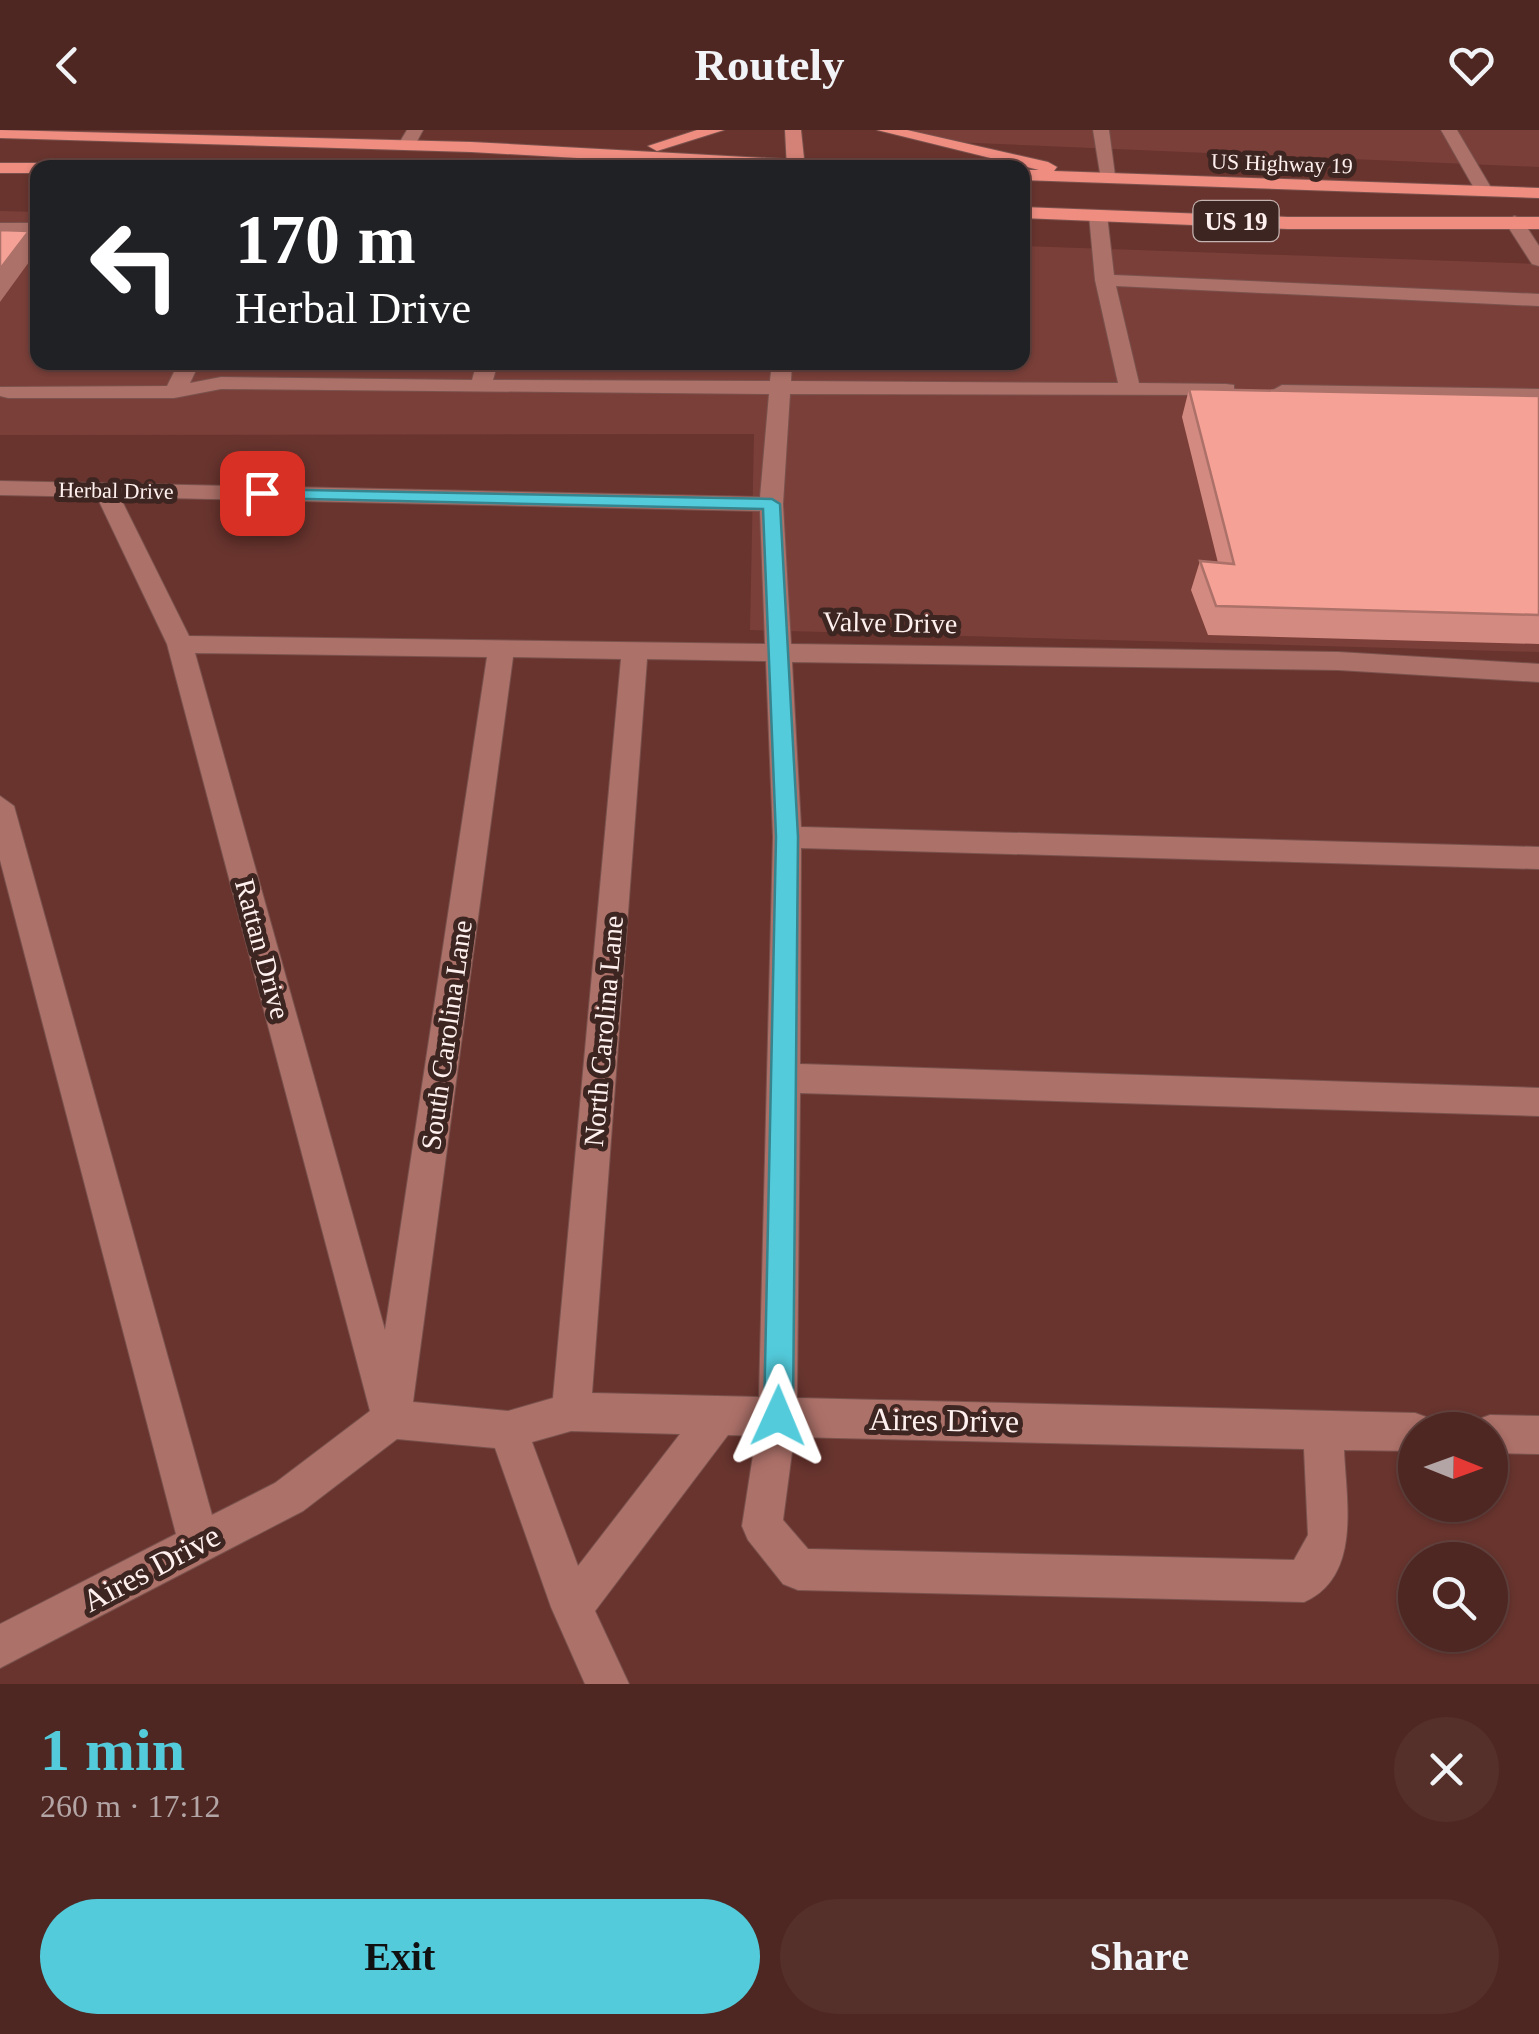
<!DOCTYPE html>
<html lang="en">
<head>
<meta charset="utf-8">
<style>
	:root { --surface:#4f2722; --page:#552f2a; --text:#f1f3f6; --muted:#b3a5a5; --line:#664440; --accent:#53cbdb }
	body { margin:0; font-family:Georgia,serif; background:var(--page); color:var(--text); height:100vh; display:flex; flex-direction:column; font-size:38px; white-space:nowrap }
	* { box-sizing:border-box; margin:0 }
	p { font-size:32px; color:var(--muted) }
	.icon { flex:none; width:55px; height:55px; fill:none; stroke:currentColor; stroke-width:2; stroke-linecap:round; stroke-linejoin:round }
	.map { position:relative; height:1554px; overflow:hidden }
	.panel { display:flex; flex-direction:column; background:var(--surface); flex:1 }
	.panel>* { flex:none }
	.hud { position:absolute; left:30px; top:30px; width:1000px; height:210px; border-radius:20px; box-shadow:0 2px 8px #0004,0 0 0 2px var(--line); background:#202124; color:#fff; overflow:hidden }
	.needle { width:65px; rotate:91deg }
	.controls { position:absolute; left:1398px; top:1282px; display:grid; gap:20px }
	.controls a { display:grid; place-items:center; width:110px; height:110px; border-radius:50%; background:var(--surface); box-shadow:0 2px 8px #0004,0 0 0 2px var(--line); font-size:50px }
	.pin { position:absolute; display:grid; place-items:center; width:85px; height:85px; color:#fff; margin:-42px; border-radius:20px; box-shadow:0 5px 15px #0006 }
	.me { position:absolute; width:110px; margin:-55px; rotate:1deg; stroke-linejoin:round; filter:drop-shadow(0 0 8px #0008) }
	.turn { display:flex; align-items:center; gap:35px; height:210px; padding:0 40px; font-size:45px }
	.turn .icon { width:130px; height:130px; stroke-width:2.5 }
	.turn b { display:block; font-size:70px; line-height:85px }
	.round { display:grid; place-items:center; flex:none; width:105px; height:105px; border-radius:52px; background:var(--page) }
	.summary { display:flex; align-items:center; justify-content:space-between; height:170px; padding:0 40px }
	h1 { font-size:60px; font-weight:800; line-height:75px; color:var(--accent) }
	.action { display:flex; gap:20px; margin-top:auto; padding:20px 40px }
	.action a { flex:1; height:115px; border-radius:60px; background:var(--accent); color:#111; font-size:40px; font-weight:800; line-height:115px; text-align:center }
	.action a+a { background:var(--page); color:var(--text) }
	header { display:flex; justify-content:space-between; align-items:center; height:130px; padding:0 40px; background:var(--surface); font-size:45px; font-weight:800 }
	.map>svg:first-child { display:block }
	.built { fill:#7a3f39 }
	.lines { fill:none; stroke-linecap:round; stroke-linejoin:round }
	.minor-casing { stroke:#7a524d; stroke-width:2 }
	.major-casing { stroke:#7a524d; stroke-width:2 }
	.highway-casing { stroke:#7a524d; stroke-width:2 }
	.minor { fill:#ac7169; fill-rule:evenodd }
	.major { fill:#d48277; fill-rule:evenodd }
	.highway { fill:#ee8d80; fill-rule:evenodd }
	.wall { fill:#d38a81 }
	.shaded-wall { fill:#ac7169 }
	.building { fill:#f5a196; stroke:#ac7169; stroke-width:2.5 }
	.route { fill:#53cbdb; stroke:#36848e; stroke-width:2.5 }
	.labels { text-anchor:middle; stroke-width:10; stroke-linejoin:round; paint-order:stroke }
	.far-street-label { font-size:22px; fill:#fef0ee; stroke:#3d2521 }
	.shield { fill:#3d2521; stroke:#c4b3b0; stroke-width:2.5 }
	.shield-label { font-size:25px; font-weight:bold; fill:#fef0ee }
	.street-label { font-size:28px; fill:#fef0ee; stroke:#3d2521 }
	.near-street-label { font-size:32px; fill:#fef0ee; stroke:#3d2521 }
</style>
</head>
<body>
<header><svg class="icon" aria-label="back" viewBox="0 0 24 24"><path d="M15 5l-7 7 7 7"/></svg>Routely<svg class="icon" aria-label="heart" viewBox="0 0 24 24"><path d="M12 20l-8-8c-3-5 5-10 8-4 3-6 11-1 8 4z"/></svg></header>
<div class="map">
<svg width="1539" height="1554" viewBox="0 0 1539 1554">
	<rect width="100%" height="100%" fill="#69342e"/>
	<!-- built -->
	<g class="built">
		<polygon points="908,0 1539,0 1539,37 951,12"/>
		<polygon points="0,81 37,82 38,232 1022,232 1023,116 1539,134 1539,522 750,500 754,304 0,305"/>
	</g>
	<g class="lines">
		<!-- minor casing -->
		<g class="minor-casing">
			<g id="minor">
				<polygon points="407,0 423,0 413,19 407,20 398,15"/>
				<polygon points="1093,0 1109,0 1116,53 1101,49"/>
				<polygon points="1441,0 1457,0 1493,61 1490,65 1478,65"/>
				<path d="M1098 80 1107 85 1114 145 1539 164V176L1116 156 1139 253 1226 254 1234 255V265L790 264 783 374 791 514 1338 522 1539 534V552L1338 540 792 532 801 697 1539 717V739L801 718 800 934 1539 958V986L800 963 797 1268 1415 1283 1429 1288 1434 1300H1415V1321L1344 1320C1346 1370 1362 1447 1304 1472L798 1460 783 1454 748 1410 742 1396 756 1306 728 1305 595 1481 629 1554H585L551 1477 495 1318 397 1309 303 1381 0 1538V1494L176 1404 0 730V666L14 676 212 1385 275 1353 370 1281 167 514 97 367 0 365V351L760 367 769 264 221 259 174 268H8L0 266V257L167 256 179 232H200L190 253 221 247 472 250 477 232H498L493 250 770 251 772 232H792L791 251 1118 253 1095 150 1089 85ZM120 367 760 381 765 514 189 506ZM195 523 487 527 385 1200ZM513 527 621 529 553 1268 508 1281 413 1272ZM647 529 766 531 773 707 759 1267 592 1263ZM571 1301 680 1304 578 1436 532 1312ZM794 1307 1304 1319 1308 1405 1294 1430 808 1419 783 1390Z"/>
				<polygon points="1514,86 1521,88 1539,116 1539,136 1532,134 1505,92"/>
				<rect x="0" y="93" width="38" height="12"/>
				<polygon points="1282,255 1539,259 1539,271 1274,266 1271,261"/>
				<polygon points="1490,1285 1539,1286 1539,1324 1490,1323 1490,1300 1472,1300 1476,1290"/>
			</g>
		</g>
		<!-- major casing -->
		<g class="major-casing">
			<polygon id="major" points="785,0 801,0 805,38 787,38"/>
		</g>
		<!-- highway casing -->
		<g class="highway-casing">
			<g id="highway">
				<polygon points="0,0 471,12 857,33 865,38 752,38 471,22 0,8"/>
				<polygon points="697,0 724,0 657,21 648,16"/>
				<polygon points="877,0 907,0 1048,32 1057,37 1054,41 1539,58 1539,68 1022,50 1022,40 1039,40"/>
				<polygon points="0,33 38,33 46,38 38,38 38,43 0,43"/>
				<polygon points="1022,77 1288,87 1539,87 1539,99 1288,99 1022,88"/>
			</g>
		</g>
		<!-- minor -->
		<use href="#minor" class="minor"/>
		<!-- major -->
		<use href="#major" class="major"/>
		<!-- highway -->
		<use href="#highway" class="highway"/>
	</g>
	<!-- wall -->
	<g class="wall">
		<polygon points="365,232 412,232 410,240 366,240"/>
		<polygon points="1189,259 1539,266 1539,514 1208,505 1191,460 1200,431 1218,433 1182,287"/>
	</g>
	<!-- shaded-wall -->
	<polygon class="shaded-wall" points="29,101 37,121 0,172 0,139"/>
	<!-- building -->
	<g class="building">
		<polygon points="0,100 29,101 0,139"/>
		<polygon points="1189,259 1539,266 1539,485 1216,476 1200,431 1234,434"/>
	</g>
	<!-- route -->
	<polygon class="route" points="255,359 772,369 780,374 798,707 793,1286 789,1296 778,1300 768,1296 764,1286 776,707 763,379 262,368 253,363"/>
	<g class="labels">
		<!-- far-street labels -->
		<g class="far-street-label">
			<text transform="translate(1282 33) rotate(2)" y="8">US Highway 19</text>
			<text transform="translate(116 360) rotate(1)" y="8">Herbal Drive</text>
		</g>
		<!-- shield labels -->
		<rect class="shield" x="1193.5" y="71" width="85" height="40" rx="8"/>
		<g class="shield-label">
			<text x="1236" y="100">US 19</text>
		</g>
		<!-- street labels -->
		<g class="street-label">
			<text transform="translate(890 492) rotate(1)" y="10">Valve Drive</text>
			<text transform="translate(263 819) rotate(75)" y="10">Rattan Drive</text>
			<text transform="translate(603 901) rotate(-85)" y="10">North Carolina Lane</text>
			<text transform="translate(446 905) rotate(-82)" y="10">South Carolina Lane</text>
		</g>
		<!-- near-street labels -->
		<g class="near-street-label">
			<text transform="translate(944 1290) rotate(1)" y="11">Aires Drive</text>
			<text transform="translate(151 1438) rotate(-28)" y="11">Aires Drive</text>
		</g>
	</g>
</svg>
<div class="controls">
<a><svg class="needle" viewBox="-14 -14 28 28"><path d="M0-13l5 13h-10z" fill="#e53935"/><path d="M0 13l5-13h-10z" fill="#b3a5a5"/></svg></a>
<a><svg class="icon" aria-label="search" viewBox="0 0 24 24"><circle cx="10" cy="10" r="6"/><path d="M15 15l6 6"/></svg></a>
</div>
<div class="pin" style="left:262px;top:363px;background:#d93025"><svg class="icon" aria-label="arrive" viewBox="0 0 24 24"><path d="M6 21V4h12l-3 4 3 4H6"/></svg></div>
<svg class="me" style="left:778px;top:1286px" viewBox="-20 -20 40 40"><path d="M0-17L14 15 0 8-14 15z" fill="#53cbdb" stroke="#fff" stroke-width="4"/></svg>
<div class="hud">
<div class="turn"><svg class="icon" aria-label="left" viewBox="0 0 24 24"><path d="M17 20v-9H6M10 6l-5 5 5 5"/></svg><div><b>170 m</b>Herbal Drive</div></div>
</div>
</div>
<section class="panel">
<div class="summary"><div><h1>1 min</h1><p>260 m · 17:12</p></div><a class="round"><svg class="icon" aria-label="close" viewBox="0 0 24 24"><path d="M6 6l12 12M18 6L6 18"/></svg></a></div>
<div class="action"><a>Exit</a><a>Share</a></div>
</section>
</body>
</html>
